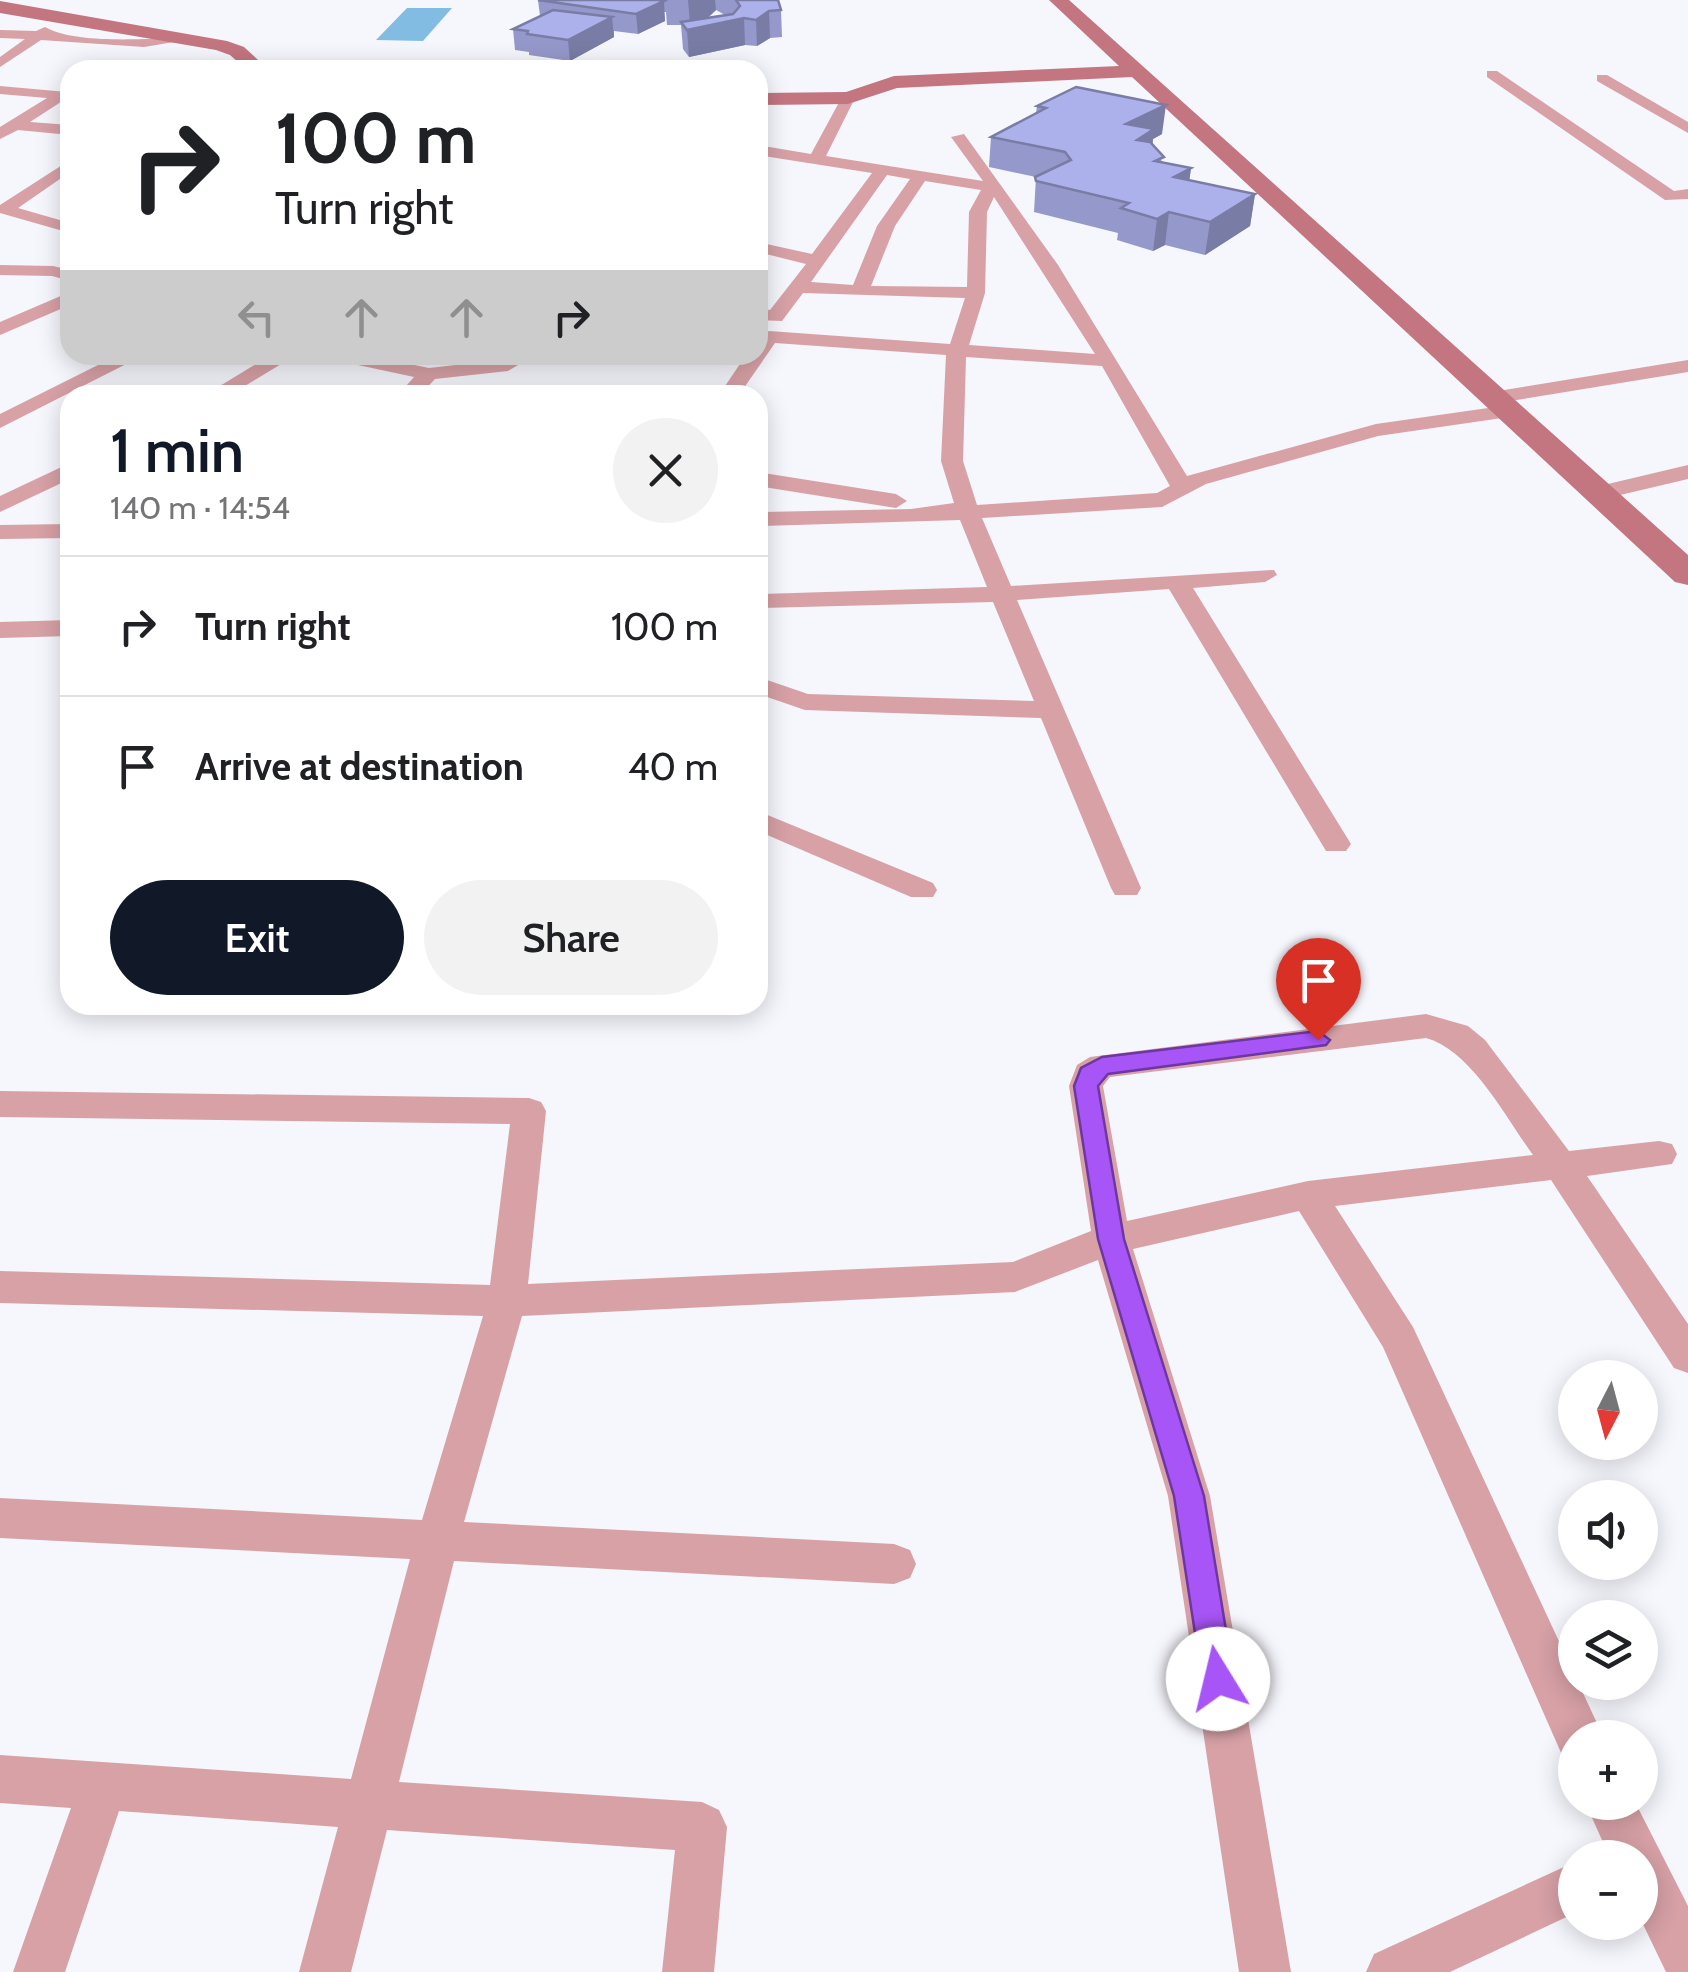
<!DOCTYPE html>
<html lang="en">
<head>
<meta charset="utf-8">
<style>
	:root { --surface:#fff; --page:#f2f2f2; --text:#202124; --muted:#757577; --line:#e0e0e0; --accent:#111827 }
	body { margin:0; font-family:Cabin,sans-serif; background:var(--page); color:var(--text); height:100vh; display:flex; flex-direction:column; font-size:38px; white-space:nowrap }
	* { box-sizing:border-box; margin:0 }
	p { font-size:32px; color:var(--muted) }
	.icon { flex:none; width:55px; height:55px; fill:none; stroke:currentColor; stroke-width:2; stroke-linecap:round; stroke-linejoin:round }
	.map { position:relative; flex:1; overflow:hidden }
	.panel { position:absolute; left:60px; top:385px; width:708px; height:630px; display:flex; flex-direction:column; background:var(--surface); border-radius:30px; box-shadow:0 5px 25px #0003 }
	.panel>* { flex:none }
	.hud { position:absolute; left:60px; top:60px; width:708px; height:305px; border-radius:30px; box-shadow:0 5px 25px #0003; background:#fff; color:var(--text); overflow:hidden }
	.needle { width:65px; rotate:186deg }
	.buttons { position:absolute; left:1558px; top:1360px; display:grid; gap:20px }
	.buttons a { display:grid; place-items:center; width:100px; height:100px; border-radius:50%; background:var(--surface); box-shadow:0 5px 25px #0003; font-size:50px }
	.pin { position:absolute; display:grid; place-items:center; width:85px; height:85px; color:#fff; margin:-102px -42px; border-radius:50% 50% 50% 0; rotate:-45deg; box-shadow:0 0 10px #0007 }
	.pin .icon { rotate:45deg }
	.me { position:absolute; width:110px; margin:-55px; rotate:351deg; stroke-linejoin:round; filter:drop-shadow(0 0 8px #0008) }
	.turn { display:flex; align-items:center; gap:35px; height:210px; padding:0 50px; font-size:45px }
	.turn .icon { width:130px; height:130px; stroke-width:2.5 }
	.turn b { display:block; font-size:70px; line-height:85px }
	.lanes { display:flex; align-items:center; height:95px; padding:0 50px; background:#0003; justify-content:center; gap:50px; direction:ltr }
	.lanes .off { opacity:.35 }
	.round { display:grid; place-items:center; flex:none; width:105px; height:105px; border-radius:52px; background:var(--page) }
	.overview { display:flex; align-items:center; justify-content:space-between; height:170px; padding:0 50px }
	h1 { font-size:60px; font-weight:600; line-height:75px; color:var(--accent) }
	.primary-button { display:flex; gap:20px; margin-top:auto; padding:20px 50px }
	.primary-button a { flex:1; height:115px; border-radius:60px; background:var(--accent); color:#fff; font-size:40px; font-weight:600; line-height:115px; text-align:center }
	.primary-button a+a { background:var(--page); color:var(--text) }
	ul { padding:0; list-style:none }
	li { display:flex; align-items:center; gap:30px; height:140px; padding:0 50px; border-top:2px solid var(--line) }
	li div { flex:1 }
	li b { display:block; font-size:38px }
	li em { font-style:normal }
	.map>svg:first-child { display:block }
	.water { fill:#82bce3 }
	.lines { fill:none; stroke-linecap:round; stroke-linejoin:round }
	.street { fill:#d7a1a6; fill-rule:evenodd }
	.secondary { fill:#c37680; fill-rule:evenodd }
	.wall { fill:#9598ca; fill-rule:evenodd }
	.shaded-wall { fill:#797ca4 }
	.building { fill:#adb1eb; stroke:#797ca4; stroke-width:2.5 }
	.route { fill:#a855f7; stroke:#6d37a1; stroke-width:2.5 }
</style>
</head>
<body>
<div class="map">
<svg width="1688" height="1972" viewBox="0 0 1688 1972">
	<rect width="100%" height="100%" fill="#f6f6fd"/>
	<!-- water -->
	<polygon class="water" points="407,8 452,8 423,41 376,40"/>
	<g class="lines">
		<!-- street -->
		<g class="street">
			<path d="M45 27C68 40 114 40 144 39 160 39 185 30 198 38L144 47 41 40 0 67V57L25 39 0 38V30L36 31Z"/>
			<polygon points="1487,71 1497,71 1674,191 1688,189 1688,199 1665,200 1487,77"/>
			<polygon points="1597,75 1607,75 1688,122 1688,133 1597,81"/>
			<polygon points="0,86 67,92 67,98 30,122 70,125 70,135 18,130 0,139 0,127 47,98 0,94"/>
			<path d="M843 95 855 98 826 156 983 181 951 137 964 134 1058 265 1187 476 1376 424 1509 405 1520 411 1509 417 1378 436 1206 484 1162 507 982 518 1011 586 1274 570 1277 575 1265 582 1193 588 1351 844 1346 851H1326L1169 589 1017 600 1141 888 1137 895H1115L1111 888 1041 718 805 710 758 694V677L808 694 1034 701 993 602 758 608V594L987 587 960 520 758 526V512L911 509 954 503 941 461 946 355 775 343 739 395H719L746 355H758V339L769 331 950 344 965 298 803 293 782 321 758 320V308L770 310 806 264 758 252V242L812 254 872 173 758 155V145L811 154ZM887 175 910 179 877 226 853 285 811 282ZM925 181 981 190 969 212 967 287 871 286 895 226ZM994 197 1095 354 969 345 985 293 987 212ZM966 357 1102 366 1170 486 1157 493 977 505 963 461Z"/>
			<polygon points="70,160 70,172 18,208 70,223 70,233 0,213 0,205"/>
			<polygon points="0,265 53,266 70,270 70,281 52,276 0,275"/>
			<polygon points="70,292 70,305 0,335 0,322"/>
			<polygon points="118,355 144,355 0,428 0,414"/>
			<polygon points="271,355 296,355 230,395 205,395"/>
			<polygon points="327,355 366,355 429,368 508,359 518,365 508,371 435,379 420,395 398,395 414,377 330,359"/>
			<polygon points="1688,360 1688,372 1498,403 1488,397 1498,391"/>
			<polygon points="70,463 70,479 0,512 0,496"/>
			<polygon points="1688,465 1688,479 1599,500 1588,493 1591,488"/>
			<polygon points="758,472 896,494 907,501 896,508 758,486"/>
			<polygon points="70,524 70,538 0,539 0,525"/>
			<polygon points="70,620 70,636 0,638 0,622"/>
			<polygon points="758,811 933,883 937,890 933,897 911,897 758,831"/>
			<path d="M1426 1014 1468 1026 1485 1040 1569 1151 1659 1141 1672 1144 1677 1154 1672 1164 1587 1176 1688 1324V1373L1674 1368 1551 1180 1335 1206 1413 1327 1596 1721 1603 1738H1575V1760L1562 1755 1383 1347 1299 1211 1133 1249 1210 1496 1291 1972H1239L1168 1496 1098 1260 1015 1292 522 1316 464 1522 894 1544 910 1550 916 1564 910 1578 894 1584 454 1561 399 1782 702 1802 719 1810 727 1827 714 1972H662L675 1850 387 1830 351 1972H299L338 1827 119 1811 65 1972H13L71 1808 0 1803V1755L351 1779 410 1559 0 1538V1498L422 1520 483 1316 0 1303V1271L490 1285 510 1124 0 1117V1091L529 1098 541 1102 546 1111 528 1284 1013 1262 1091 1231 1069 1086 1077 1065 1090 1057ZM1426 1038C1471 1050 1506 1118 1533 1155L1308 1181 1127 1221 1103 1086 1110 1077Z"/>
			<polygon points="1585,1802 1635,1802 1688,1906 1688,1972 1666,1972 1640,1918 1640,1858 1610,1858"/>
			<polygon points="1575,1862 1575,1913 1450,1972 1366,1972 1374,1954"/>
		</g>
		<!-- secondary -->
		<g class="secondary">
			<polygon points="1049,0 1069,0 1688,555 1688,585 1675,582 1132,77 897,88 848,104 758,105 758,93 846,92 894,76 1119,66"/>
			<polygon points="0,1 227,41 244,47 269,70 247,70 230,55 216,50 0,13"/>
		</g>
	</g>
	<!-- wall -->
	<g class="wall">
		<path d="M538 0H778L781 10 782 37 770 38 757 46 745 45 689 57 683 49 681 25H667L666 12H664L665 21 638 34 614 31V37L570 61 529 55V52L515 50 513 29 540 16ZM716 10 725 15 708 18Z"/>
		<polygon points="1037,106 1162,134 1153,139 1152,145 1163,163 1191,168 1189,180 1255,194 1250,226 1205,255 1165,245 1153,251 1117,240 1118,233 1034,212 1036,177 989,167 991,137 1036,113"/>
	</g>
	<!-- shaded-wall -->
	<g class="shaded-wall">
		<polygon points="688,0 715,0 716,10 706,19 690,24"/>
		<polygon points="664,1 665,21 638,34 636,14"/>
		<polygon points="769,11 770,38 757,46 756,20"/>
		<polygon points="612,17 614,37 570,61 568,40"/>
		<polygon points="744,18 745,45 689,57 687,30"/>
		<polygon points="1166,105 1162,134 1153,139 1151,159 1126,124"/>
		<polygon points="1191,168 1187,199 1174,177"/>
		<polygon points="1255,194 1250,226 1205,255 1210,222"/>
		<polygon points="1169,212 1165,245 1153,251 1157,219"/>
	</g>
	<!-- building -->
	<g class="building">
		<polygon points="538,0 658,0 664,1 636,14"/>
		<polygon points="736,0 778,0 781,10 769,11 756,20 744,18 687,30 681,22 733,14 740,6"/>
		<polygon points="553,10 612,17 568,40 527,34 528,31 513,29"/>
		<polygon points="1076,87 1166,105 1126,124 1154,129 1137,140 1150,142 1164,157 1155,161 1191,168 1174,177 1255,194 1210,222 1169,212 1157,219 1121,208 1129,203 1036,181 1035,177 1071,160 1065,152 991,137 1046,108 1037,106"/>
	</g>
	<!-- route -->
	<polygon class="route" points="1318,1031 1330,1040 1326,1045 1108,1074 1098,1086 1124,1239 1204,1496 1234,1679 1229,1690 1218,1695 1207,1690 1202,1679 1174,1496 1098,1239 1074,1086 1081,1068 1102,1057"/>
</svg>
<div class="buttons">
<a><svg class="needle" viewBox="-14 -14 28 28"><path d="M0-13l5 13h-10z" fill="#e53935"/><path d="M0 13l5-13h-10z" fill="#757577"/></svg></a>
<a><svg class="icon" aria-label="sound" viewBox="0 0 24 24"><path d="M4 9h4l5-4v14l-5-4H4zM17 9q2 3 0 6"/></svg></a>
<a><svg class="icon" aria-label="layers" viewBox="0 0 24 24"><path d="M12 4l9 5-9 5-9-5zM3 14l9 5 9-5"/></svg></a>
<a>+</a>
<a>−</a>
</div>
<div class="pin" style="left:1318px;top:1040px;background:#d93025"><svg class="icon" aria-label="arrive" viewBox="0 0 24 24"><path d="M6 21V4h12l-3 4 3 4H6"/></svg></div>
<svg class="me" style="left:1218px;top:1679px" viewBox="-20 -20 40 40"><circle r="19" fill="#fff"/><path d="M0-13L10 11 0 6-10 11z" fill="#a855f7"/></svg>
<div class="hud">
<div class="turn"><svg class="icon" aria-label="right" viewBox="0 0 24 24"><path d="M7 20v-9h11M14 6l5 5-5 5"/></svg><div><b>100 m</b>Turn right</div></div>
<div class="lanes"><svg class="icon off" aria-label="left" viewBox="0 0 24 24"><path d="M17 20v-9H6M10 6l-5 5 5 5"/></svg><svg class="icon off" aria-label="ahead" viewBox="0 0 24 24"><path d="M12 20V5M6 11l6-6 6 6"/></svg><svg class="icon off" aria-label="ahead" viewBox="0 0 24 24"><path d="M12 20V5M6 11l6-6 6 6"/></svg><svg class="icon" aria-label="right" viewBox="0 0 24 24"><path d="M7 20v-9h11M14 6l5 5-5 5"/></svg></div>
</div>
<section class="panel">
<div class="overview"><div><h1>1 min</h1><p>140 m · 14:54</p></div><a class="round"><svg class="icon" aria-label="close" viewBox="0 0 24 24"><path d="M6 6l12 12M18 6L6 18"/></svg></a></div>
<ul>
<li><svg class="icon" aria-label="right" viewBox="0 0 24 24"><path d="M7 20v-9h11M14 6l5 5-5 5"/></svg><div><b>Turn right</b></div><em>100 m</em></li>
<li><svg class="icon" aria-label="arrive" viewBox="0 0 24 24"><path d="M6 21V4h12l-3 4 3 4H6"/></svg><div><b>Arrive at destination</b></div><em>40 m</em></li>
</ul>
<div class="primary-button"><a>Exit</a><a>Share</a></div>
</section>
</div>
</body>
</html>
